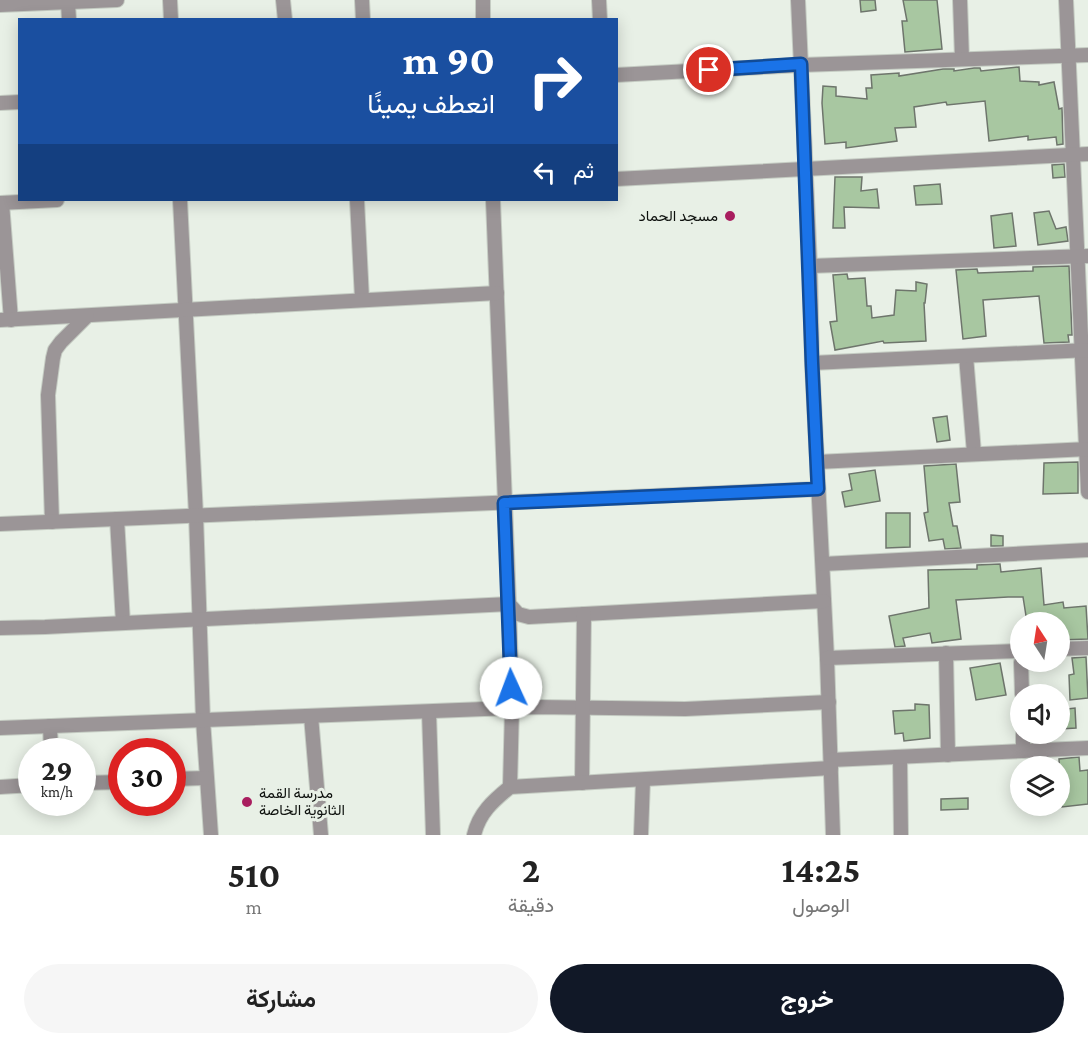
<!DOCTYPE html>
<html lang="ar">
<head>
<meta charset="utf-8">
<style>
	:root { --surface:#fff; --page:#f6f6f6; --text:#222; --muted:#767676; --accent:#111827 }
	body { margin:0; font-family:"Crimson Pro",Vazirmatn,serif; background:var(--page); color:var(--text); direction:rtl; height:100vh; display:flex; flex-direction:column; font-size:22px; white-space:nowrap }
	* { box-sizing:border-box; margin:0 }
	p { font-size:20px; color:var(--muted) }
	.icon { flex:none; width:33px; height:33px; fill:none; stroke:currentColor; stroke-width:2; stroke-linecap:round; stroke-linejoin:round }
	.map { position:relative; height:835px; overflow:hidden; direction:ltr }
	.side { display:flex; flex-direction:column; background:var(--surface); flex:1 }
	.side>* { flex:none }
	.hud { position:absolute; left:18px; top:18px; width:600px; height:183px; border-radius:0px; box-shadow:0 3px 15px #0003; direction:rtl; background:#1a4fa0; color:#fff; overflow:hidden }
	.needle { width:39px; rotate:348deg }
	.buttons { position:absolute; left:1010px; top:612px; display:grid; gap:12px }
	.buttons a { display:grid; place-items:center; width:60px; height:60px; border-radius:50%; background:var(--surface); box-shadow:0 3px 15px #0003; font-size:30px }
	.speed { position:absolute; left:18px; top:738px; display:flex; gap:12px; font-size:30px; font-weight:700; text-align:center }
	.speed>* { display:grid; place-content:center; width:78px; height:78px; border-radius:50%; background:var(--surface); box-shadow:0 3px 15px #0003; line-height:1 }
	.speed small { font-size:15px; font-weight:400 }
	.speed .limit { border:9px solid #d22; background:#fff; color:#111 }
	.pin { position:absolute; display:grid; place-items:center; width:51px; height:51px; color:#fff; margin:-26px; border:3px solid #fff; border-radius:50%; box-shadow:0 2px 6px #0007 }
	.me { position:absolute; width:66px; margin:-33px; rotate:358deg; stroke-linejoin:round; filter:drop-shadow(0 0 4px #0008) }
	.turn { display:flex; align-items:center; gap:21px; height:126px; padding:0 24px; font-size:27px }
	.turn .icon { width:78px; height:78px; stroke-width:2.5 }
	.turn b { display:block; font-size:42px; line-height:51px }
	.then { display:flex; align-items:center; height:57px; padding:0 24px; background:#0003; gap:12px; font-size:22px }
	.eta { display:flex; justify-content:space-evenly; align-items:center; height:102px; text-align:center }
	.eta b { font-size:36px; font-weight:700; line-height:42px }
	.cta { display:flex; gap:12px; margin-top:auto; padding:12px 24px }
	.cta a { flex:1; height:69px; border-radius:36px; background:var(--accent); color:#fff; font-size:24px; font-weight:700; line-height:69px; text-align:center }
	.cta a+a { background:var(--page); color:var(--text) }
	.map>svg:first-child { display:block }
	.building { fill:#a8c7a1; stroke:#6e756c; stroke-width:1.5 }
	.lines { fill:none; stroke-linecap:round; stroke-linejoin:round }
	.minor-casing { stroke:#c5ccc3; stroke-width:16 }
	.minor { stroke:#9b9597; stroke-width:14 }
	.route-casing { stroke:#114b97; stroke-width:15 }
	.route { stroke:#1a73e8; stroke-width:10 }
	.poi-dot { fill:#a91e5f; stroke:#e8f0e6; stroke-width:2 }
	.labels { text-anchor:middle; stroke-width:6; stroke-linejoin:round; paint-order:stroke }
	.poi-label { font-size:15px; fill:#0d100d; stroke:#e8f0e6; text-anchor:end }
</style>
</head>
<body>
<div class="map">
<svg width="1088" height="835" viewBox="0 0 1088 835">
	<rect width="100%" height="100%" fill="#e8f0e6"/>
	<!-- building -->
	<g class="building">
		<polygon points="860,0 875,0 876,10 861,12"/>
		<polygon points="903,0 937,0 942,49 905,52 902,21 907,21"/>
		<polygon points="1019,67 1020,81 1039,82 1039,85 1054,82 1059,109 1062,108 1063,144 1057,145 1056,137 1028,140 1028,136 989,141 985,101 947,105 946,102 914,107 916,127 895,128 897,141 846,148 846,142 825,144 822,103 823,86 836,87 836,96 867,99 866,88 872,88 871,75 899,73 899,76 943,69 954,69 954,71 974,68 980,68 981,71"/>
		<polygon points="1064,164 1065,177 1053,178 1052,165"/>
		<polygon points="835,177 862,177 861,191 877,189 879,208 844,207 845,228 833,228"/>
		<polygon points="940,184 942,204 916,205 914,186"/>
		<polygon points="1049,211 1056,229 1066,227 1068,241 1038,245 1034,213"/>
		<polygon points="1012,213 1016,246 994,248 991,216"/>
		<polygon points="1069,266 1072,335 1068,335 1069,342 1044,343 1039,296 983,300 986,336 963,339 956,270 977,269 978,273 1033,271 1033,267"/>
		<polygon points="847,274 848,279 865,278 867,306 871,306 872,318 894,315 896,290 916,291 916,282 927,284 925,303 924,303 926,341 884,343 883,341 835,350 830,322 837,321 833,275"/>
		<polygon points="947,416 950,440 937,442 933,418"/>
		<polygon points="1078,462 1078,493 1043,494 1044,463"/>
		<polygon points="956,464 960,502 949,503 953,526 957,526 961,548 945,549 943,539 929,541 924,513 928,512 924,466"/>
		<polygon points="875,470 880,501 845,507 842,492 852,490 849,474"/>
		<polygon points="886,513 910,513 910,547 886,548"/>
		<polygon points="991,535 1003,536 1003,546 991,546"/>
		<polygon points="1000,564 1001,572 1041,568 1044,605 1063,602 1064,608 1086,606 1088,639 1059,640 1059,622 1027,622 1023,597 1008,597 956,600 961,639 932,643 930,633 903,638 905,646 895,647 889,616 929,608 928,570 977,569 977,565"/>
		<polygon points="1086,657 1088,698 1070,700 1069,675 1074,674 1072,658"/>
		<polygon points="1000,663 1006,695 976,700 970,668"/>
		<polygon points="915,704 929,705 930,738 904,741 903,733 895,734 893,711 915,710"/>
		<polygon points="1075,708 1076,728 1060,729 1059,710"/>
		<polygon points="1079,757 1080,771 1088,770 1088,804 1062,807 1059,759"/>
		<polygon points="968,798 968,809 941,810 941,799"/>
	</g>
	<g class="lines">
		<!-- minor casing -->
		<g class="minor-casing">
			<g id="minor">
				<polyline points="170,0 171,20"/>
				<polyline points="283,0 285,20"/>
				<polyline points="362,0 363,20"/>
				<polyline points="483,0 483,20"/>
				<polyline points="599,0 600,20"/>
				<polyline points="798,0 810,266 812,363 827,658 833,835"/>
				<polyline points="960,0 962,59"/>
				<polyline points="1066,0 1088,492"/>
				<polyline points="68,3 69,20"/>
				<polyline points="0,5 117,0"/>
				<polyline points="616,75 801,65 1088,55"/>
				<polyline points="0,103 20,102"/>
				<polyline points="616,179 1088,154"/>
				<polyline points="180,200 196,515 203,720 211,835"/>
				<polyline points="357,200 362,299"/>
				<polyline points="493,200 509,604 512,708 510,787"/>
				<polyline points="0,203 57,200"/>
				<polyline points="2,203 11,320"/>
				<polyline points="810,266 1088,256"/>
				<polyline points="0,320 497,293"/>
				<polyline points="966,356 974,453"/>
				<polyline points="812,363 1088,350"/>
				<polyline points="817,462 1088,449"/>
				<polyline points="117,519 123,623"/>
				<polyline points="52,522 48,395 53,358 55,350 61,342 87,316"/>
				<polyline points="0,524 818,489"/>
				<polyline points="823,564 1088,550"/>
				<polyline points="0,628 45,627 509,604 518,614 529,617 824,601"/>
				<polyline points="1059,649 1088,648"/>
				<polyline points="946,653 948,755"/>
				<polyline points="827,658 1020,651"/>
				<polyline points="1021,662 1022,694"/>
				<polyline points="429,712 433,835"/>
				<polyline points="311,716 321,835"/>
				<polyline points="50,726 51,752"/>
				<polyline points="0,728 536,707 685,709 829,702"/>
				<polyline points="1023,734 1023,751"/>
				<polyline points="900,757 901,835"/>
				<polyline points="831,760 1088,748"/>
				<polyline points="172,779 206,778"/>
				<polyline points="82,783 122,782"/>
				<polyline points="582,783 584,614"/>
				<polyline points="0,787 32,785"/>
				<path d="M474 835C479 813 493 801 510 787L831 768"/>
				<polyline points="641,835 643,780"/>
			</g>
		</g>
		<!-- minor -->
		<use href="#minor" class="minor"/>
	</g>
	<g class="lines">
		<!-- route casing -->
		<g class="route-casing">
			<polyline id="route" points="511,688 504,503 818,489 812,363 801,64 709,70"/>
		</g>
		<!-- route -->
		<use href="#route" class="route"/>
	</g>
	<!-- markers -->
	<g class="poi-dot">
		<circle cx="730" cy="216" r="6"/>
		<circle cx="247" cy="802" r="6"/>
	</g>
	<g class="labels">
		<!-- poi labels -->
		<g class="poi-label">
			<text x="718" y="221">مسجد الحماد</text>
			<text x="259" y="798" text-anchor="start">مدرسة القمة<tspan x="259" dy="17">الثانوية الخاصة</tspan></text>
		</g>
	</g>
</svg>
<div class="buttons">
<a><svg class="needle" viewBox="-14 -14 28 28"><path d="M0-13l5 13h-10z" fill="#e53935"/><path d="M0 13l5-13h-10z" fill="#767676"/></svg></a>
<a><svg class="icon" aria-label="sound" viewBox="0 0 24 24"><path d="M4 9h4l5-4v14l-5-4H4zM17 9q2 3 0 6"/></svg></a>
<a><svg class="icon" aria-label="layers" viewBox="0 0 24 24"><path d="M12 4l9 5-9 5-9-5zM3 14l9 5 9-5"/></svg></a>
</div>
<div class="speed"><div>29<small>km/h</small></div><div class="limit">30</div></div>
<div class="pin" style="left:709px;top:70px;background:#d93025"><svg class="icon" aria-label="arrive" viewBox="0 0 24 24"><path d="M6 21V4h12l-3 4 3 4H6"/></svg></div>
<svg class="me" style="left:511px;top:688px" viewBox="-20 -20 40 40"><circle r="19" fill="#fff"/><path d="M0-13L10 11 0 6-10 11z" fill="#1a73e8"/></svg>
<div class="hud">
<div class="turn"><svg class="icon" aria-label="right" viewBox="0 0 24 24"><path d="M7 20v-9h11M14 6l5 5-5 5"/></svg><div><b>90 m</b>انعطف يمينًا</div></div>
<div class="then">ثم<svg class="icon" aria-label="left" viewBox="0 0 24 24"><path d="M17 20v-9H6M10 6l-5 5 5 5"/></svg></div>
</div>
</div>
<section class="side">
<div class="eta">
<div><b>14:25</b><p>الوصول</p></div>
<div><b>2</b><p>دقيقة</p></div>
<div><b>510</b><p>m</p></div>
</div>
<div class="cta"><a>خروج</a><a>مشاركة</a></div>
</section>
</body>
</html>
